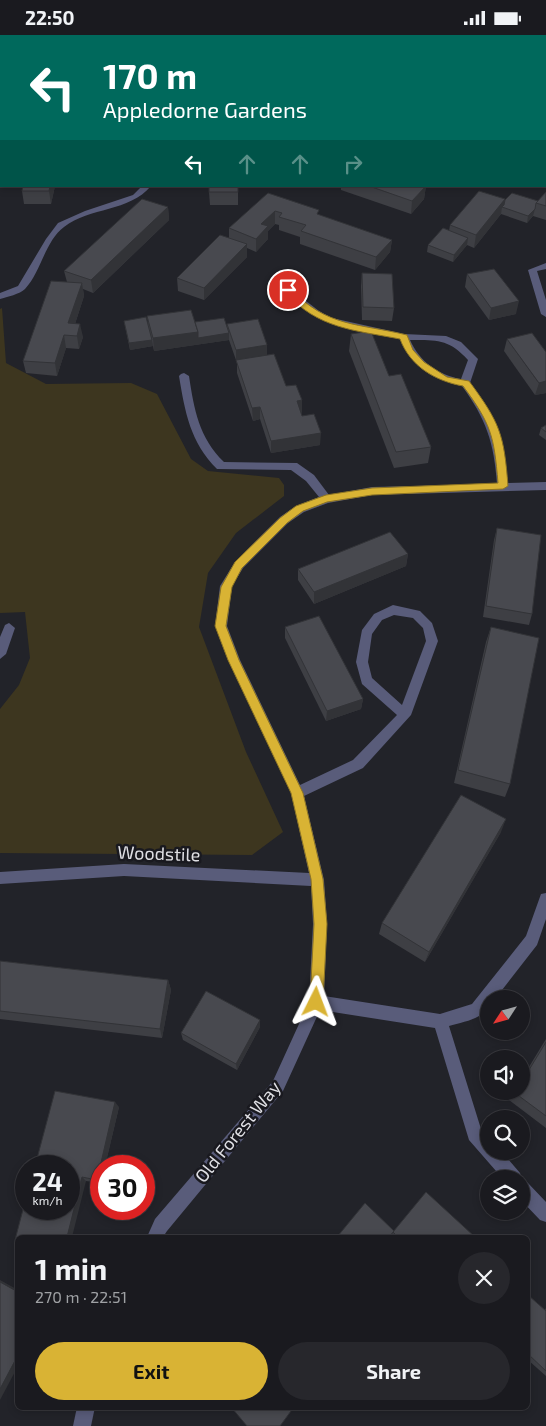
<!DOCTYPE html>
<html lang="en">
<head>
<meta charset="utf-8">
<style>
	:root { --surface:#1a1a1f; --page:#27272c; --text:#f1f3f6; --muted:#9fa1a4; --line:#38383d; --accent:#d9b334 }
	body { margin:0; font-family:"Exo 2",sans-serif; background:var(--page); color:var(--text); height:100vh; display:flex; flex-direction:column; font-size:19px; white-space:nowrap }
	* { box-sizing:border-box; margin:0 }
	p { font-size:16px; color:var(--muted) }
	.icon { flex:none; width:28px; height:28px; fill:none; stroke:currentColor; stroke-width:2; stroke-linecap:round; stroke-linejoin:round }
	.map { position:relative; flex:1; overflow:hidden }
	.sheet { position:absolute; left:15px; top:1200px; width:515px; height:175px; display:flex; flex-direction:column; background:var(--surface); border-radius:8px; box-shadow:0 2px 8px #0003,0 0 0 1px var(--line) }
	.sheet>* { flex:none }
	.banner { position:absolute; left:0px; top:0px; width:546px; height:152px; box-shadow:0 2px 8px #0003,0 0 0 1px var(--line); background:#00695c; color:#fff; overflow:hidden }
	.needle { width:32px; rotate:234deg }
	.buttons { position:absolute; left:480px; top:955px; display:grid; gap:10px }
	.buttons a { display:grid; place-items:center; width:50px; height:50px; border-radius:50%; background:var(--surface); box-shadow:0 2px 8px #0003,0 0 0 1px var(--line); font-size:25px }
	.speed { position:absolute; left:15px; top:1120px; display:flex; gap:10px; font-size:25px; font-weight:700; text-align:center }
	.speed>* { display:grid; place-content:center; width:65px; height:65px; border-radius:50%; background:var(--surface); box-shadow:0 2px 8px #0003,0 0 0 1px var(--line); line-height:1 }
	.speed small { font-size:12px; font-weight:400 }
	.speed .limit { border:8px solid #d22; background:#fff; color:#111 }
	.pin { position:absolute; display:grid; place-items:center; width:42px; height:42px; color:#fff; margin:-21px; border:2px solid #fff; border-radius:50%; box-shadow:0 1px 5px #0007 }
	.me { position:absolute; width:55px; margin:-28px; rotate:3deg; stroke-linejoin:round; filter:drop-shadow(0 0 4px #0008) }
	.turn { display:flex; align-items:center; gap:18px; height:105px; padding:0 20px; font-size:22px }
	.turn .icon { width:65px; height:65px; stroke-width:2.5 }
	.turn b { display:block; font-size:35px; line-height:42px }
	.lanes { display:flex; align-items:center; height:48px; padding:0 20px; background:#0003; justify-content:center; gap:25px; direction:ltr }
	.lanes .off { opacity:.35 }
	.round { display:grid; place-items:center; flex:none; width:52px; height:52px; border-radius:26px; background:var(--page) }
	.overview { display:flex; align-items:center; justify-content:space-between; height:85px; padding:0 20px }
	h1 { font-size:30px; font-weight:700; line-height:38px }
	.primary-button { display:flex; gap:10px; margin-top:auto; padding:10px 20px }
	.primary-button a { flex:1; height:58px; border-radius:30px; background:var(--accent); color:#111; font-size:20px; font-weight:700; line-height:58px; text-align:center }
	.primary-button a+a { background:var(--page); color:var(--text) }
	.status { display:flex; justify-content:space-between; align-items:center; height:35px; padding:0 25px; background:var(--surface); direction:ltr }
	.status svg { height:14px; fill:currentColor }
	.map>svg:first-child { display:block }
	.green { fill:#3d361f }
	.lines { fill:none; stroke-linecap:round; stroke-linejoin:round }
	.minor { fill:#595c7a; fill-rule:evenodd }
	.wall { fill:#3e3f44 }
	.shaded-wall { fill:#323337 }
	.building { fill:#48494f; stroke:#323337 }
	.route { fill:#d9b334; stroke:#8d7422 }
	.labels { text-anchor:middle; stroke-width:5; stroke-linejoin:round; paint-order:stroke }
	.street-label { font-size:18px; fill:#dfdfe4; stroke:#19191f }
</style>
</head>
<body>
<div class="status"><b>22:50</b><svg viewBox="0 0 49 12"><path d="M0 12V9h3v3zM5 12V6h3v6zM10 12V3h3v9zM15 12V0h3v12zM26 1h20v11H26zM47 4h2v5h-2z"/></svg></div>
<div class="map">
<svg width="546" height="1391" viewBox="0 0 546 1391">
	<rect width="100%" height="100%" fill="#222329"/>
	<!-- green -->
	<polygon class="green" points="2,273 6,328 46,349 131,348 157,359 191,424 208,436 279,443 284,450 284,461 236,498 208,538 199,592 246,717 283,797 252,820 0,818 0,674 19,650 30,623 25,577 0,578 0,274"/>
	<g class="lines">
		<!-- minor -->
		<g class="minor">
			<polygon points="373,0 382,0 383,1 374,1"/>
			<rect x="545" y="84" width="1" height="4"/>
			<rect x="0" y="107" width="1" height="4"/>
			<path d="M142 151H151C129 177 90 172 64 192 45 206 41 237 25 254 20 259 7 262 0 264V258L18 251 46 204 58 188 85 176 133 160Z"/>
			<polygon points="546,228 546,234 537,236 546,265 546,282 541,279 528,235"/>
			<path d="M288 252 319 276 332 283 404 299 446 301 461 307 478 324 470 348C495 382 504 406 508 448L546 447V455L372 460 328 468 304 477 288 488 243 533 232 551 227 591 240 625 300 750 353 725 397 680 362 649 356 627 362 595 374 579 393 570 420 576 432 588 438 606 411 680 363 733 304 761 324 845 327 889 324 961 440 979 472 969 526 901 541 859 546 858V884L537 910 495 964H489C489 984 465 986 449 991L481 1094 489 1103V1116H501L520 1138 522 1144 521 1145 527 1147 546 1167V1187L540 1185 521 1165V1144H503L469 1105 435 993 320 975 283 1056 167 1196 163 1202H147L155 1184 273 1046 309 967 313 889 311 851 124 841 0 849V837L124 829 309 838 291 758 228 625 215 591 220 551 235 527 280 482 296 471 319 462 306 446 291 435 217 434C190 407 185 377 179 341L181 339 184 338 189 341C194 374 199 403 224 427L297 428 314 440 329 460 372 452 497 449C494 407 486 384 462 351 433 345 412 332 400 304 350 292 324 296 285 257V253ZM410 305C437 305 449 304 468 325L461 344C438 340 420 327 410 305ZM394 580 413 583 423 593 426 606 402 670 372 643 368 627 372 599 382 585Z"/>
			<polygon points="9,588 15,593 6,619 0,624 0,602 5,590"/>
			<polygon points="77,1372 95,1372 91,1391 73,1391"/>
		</g>
	</g>
	<!-- wall -->
	<g class="wall">
		<polygon points="423,0 464,0 461,1 423,1"/>
		<rect x="545" y="105" width="1" height="29"/>
		<polygon points="23,151 55,151 51,169 24,169 22,156"/>
		<polygon points="238,151 238,170 210,170 209,157"/>
		<polygon points="341,151 426,151 424,164 411,179 341,155"/>
		<polygon points="546,157 546,185 533,181 527,188 501,179 474,213 467,210 453,227 427,217 428,210 449,196 450,190 505,164 538,166"/>
		<polygon points="268,158 319,180 392,205 390,217 375,235 300,209 300,202 279,195 279,190 275,189 268,196 268,204 256,217 247,213 247,222 204,265 178,256 177,243 229,203 229,193"/>
		<polygon points="168,172 169,185 93,258 83,254 84,261 75,289 83,302 79,314 66,313 57,341 26,338 23,326 67,247 64,236"/>
		<polygon points="362,238 394,273 392,286 362,285 361,251"/>
		<polygon points="467,239 516,279 489,285 465,252"/>
		<polygon points="147,281 195,287 227,294 227,289 267,310 267,320 286,351 302,365 302,377 301,378 302,381 320,410 271,418 260,384 253,386 237,338 237,328 229,305 154,316 153,311 130,315 124,286 148,288"/>
		<polygon points="351,299 389,341 431,412 428,428 394,433 349,316"/>
		<polygon points="507,304 546,358 535,360 504,316"/>
		<polygon points="546,390 546,405 539,400 541,393"/>
		<polygon points="497,493 532,579 529,590 483,582 494,505"/>
		<polygon points="408,519 406,531 314,569 298,545 298,534"/>
		<polygon points="285,592 363,664 361,674 326,686 285,603"/>
		<polygon points="491,592 510,749 505,762 454,748 486,607"/>
		<polygon points="501,797 425,927 379,899 382,888"/>
		<polygon points="0,926 168,945 171,955 162,1003 0,984"/>
		<polygon points="260,992 237,1035 183,1005 181,998"/>
		<polygon points="546,1004 546,1093 509,1065 514,1056 521,1056 521,1045"/>
		<polygon points="119,1072 101,1148 86,1146 18,1202 18,1206 15,1205 69,1131"/>
		<polygon points="394,1196 475,1202 393,1202 390,1200"/>
		<polygon points="528,1260 545,1275 546,1273 546,1341 528,1325"/>
	</g>
	<!-- shaded-wall -->
	<g class="shaded-wall">
		<polygon points="294,0 317,0 314,1 294,1"/>
		<rect x="439" y="0" width="7" height="1"/>
		<polygon points="451,0 464,0 461,1 451,1"/>
		<polygon points="50,151 55,151 51,169 49,156"/>
		<polygon points="426,151 424,164 411,179 412,166"/>
		<polygon points="505,164 504,173 502,172 501,179 474,213 476,200"/>
		<polygon points="168,172 169,185 93,258 91,245"/>
		<polygon points="535,174 533,181 527,188 528,181"/>
		<polygon points="275,176 275,189 268,196 268,204 256,217 256,204 261,189"/>
		<polygon points="468,203 467,210 453,227 454,220"/>
		<polygon points="392,205 390,217 375,235 376,222"/>
		<polygon points="247,209 247,222 204,265 204,253"/>
		<polygon points="82,248 84,261 71,301 68,288"/>
		<polygon points="519,266 516,279 489,285 491,273"/>
		<polygon points="80,289 83,302 79,314 77,301"/>
		<polygon points="198,297 229,298 229,305 154,316 153,303"/>
		<polygon points="64,300 66,313 57,341 55,328"/>
		<polygon points="152,305 153,311 130,315 129,308"/>
		<polygon points="267,310 267,323 236,325 236,328 236,315"/>
		<polygon points="546,346 546,358 535,360 539,348"/>
		<polygon points="302,365 302,377 297,378 297,366"/>
		<polygon points="260,372 260,384 253,386 252,373"/>
		<polygon points="321,398 320,410 271,418 271,406"/>
		<polygon points="408,519 406,531 314,569 314,557"/>
		<polygon points="363,664 361,674 326,686 327,676"/>
		<polygon points="506,784 501,797 425,927 429,917"/>
		<polygon points="168,945 171,955 162,1003 160,994"/>
		<polygon points="260,985 260,992 237,1035 236,1029"/>
		<polygon points="115,1067 119,1072 105,1131 101,1131 101,1148 97,1145"/>
		<polygon points="82,1142 86,1146 72,1202 67,1202"/>
		<polygon points="0,1245 18,1255 18,1257 0,1247"/>
		<polygon points="18,1320 18,1331 0,1365 0,1354"/>
	</g>
	<!-- building -->
	<g class="building">
		<polygon points="255,0 291,0 287,1 251,1"/>
		<polygon points="545,7 546,7 546,23 545,22"/>
		<rect x="545" y="105" width="1" height="17"/>
		<polygon points="23,151 50,151 49,156 22,156"/>
		<rect x="209" y="151" width="29" height="6"/>
		<polygon points="369,151 426,151 412,166"/>
		<polygon points="479,156 505,164 476,200 450,190"/>
		<polygon points="546,157 546,171 536,168"/>
		<polygon points="268,158 319,175 317,179 392,205 376,222 301,196 306,190 279,182 282,178 275,176 261,189 268,191 256,204 229,193"/>
		<polygon points="512,158 538,166 536,168 535,174 528,181 502,172 504,170 505,165"/>
		<polygon points="142,164 168,172 91,245 64,236"/>
		<polygon points="443,193 468,203 454,220 428,210"/>
		<polygon points="220,200 247,209 204,253 177,243"/>
		<polygon points="494,234 519,266 491,273 467,239"/>
		<polygon points="362,238 392,239 394,273 363,272"/>
		<polygon points="51,246 82,248 68,288 80,289 77,301 64,300 55,328 23,326"/>
		<polygon points="191,275 198,297 153,303 147,281"/>
		<polygon points="146,282 152,305 129,308 124,286"/>
		<polygon points="224,283 229,298 198,303 198,297 195,287"/>
		<polygon points="258,284 267,310 236,315 227,289"/>
		<polygon points="371,296 389,341 401,339 431,412 396,417 351,299"/>
		<polygon points="532,298 546,317 546,346 539,348 507,304"/>
		<polygon points="274,319 286,351 296,350 302,365 297,366 302,381 314,379 321,398 271,406 260,372 252,373 236,325"/>
		<polygon points="546,390 546,397 541,393"/>
		<polygon points="497,493 541,500 532,579 486,571"/>
		<polygon points="390,497 408,519 314,557 298,534"/>
		<polygon points="319,581 363,664 327,676 285,592"/>
		<polygon points="491,592 539,603 510,749 458,735"/>
		<polygon points="461,760 506,784 429,917 382,888"/>
		<polygon points="0,926 168,945 160,994 0,976"/>
		<polygon points="206,956 260,985 236,1029 181,998"/>
		<polygon points="546,1007 546,1081 515,1058 516,1056 521,1056 521,1048"/>
		<polygon points="55,1056 115,1067 97,1145 82,1142 67,1202 18,1202 18,1205 15,1205 26,1163 26,1174 69,1174 69,1131 35,1131"/>
		<polygon points="426,1157 475,1202 398,1202 393,1197"/>
		<polygon points="365,1168 394,1196 389,1202 337,1202"/>
		<polygon points="0,1247 18,1257 18,1320 0,1354"/>
		<polygon points="528,1260 546,1276 546,1336 528,1319"/>
		<polygon points="231,1372 294,1372 280,1391 247,1391"/>
	</g>
	<!-- route -->
	<path class="route" d="M285 253H290C327 293 359 288 407 300L413 315 424 327 447 342 469 346C500 388 504 399 508 451L503 454 372 460 327 467 303 476 287 488 242 533 232 552 226 591 239 625 303 758 323 844 327 889 323 967 321 971 316 973 312 971 310 967 314 889 311 844 291 758 228 625 215 591 221 552 235 527 280 483 296 471 326 460 372 453 498 448C494 400 491 389 463 351 435 346 410 331 400 304 354 295 318 294 285 257Z"/>
	<g class="labels">
		<!-- street labels -->
		<g class="street-label">
			<text transform="translate(159 819) rotate(2)" y="6">Woodstile</text>
			<text transform="translate(238 1097) rotate(-51)" y="6">Old Forest Way</text>
		</g>
	</g>
</svg>
<div class="buttons">
<a><svg class="needle" viewBox="-14 -14 28 28"><path d="M0-13l5 13h-10z" fill="#e53935"/><path d="M0 13l5-13h-10z" fill="#9fa1a4"/></svg></a>
<a><svg class="icon" aria-label="sound" viewBox="0 0 24 24"><path d="M4 9h4l5-4v14l-5-4H4zM17 9q2 3 0 6"/></svg></a>
<a><svg class="icon" aria-label="search" viewBox="0 0 24 24"><circle cx="10" cy="10" r="6"/><path d="M15 15l6 6"/></svg></a>
<a><svg class="icon" aria-label="layers" viewBox="0 0 24 24"><path d="M12 4l9 5-9 5-9-5zM3 14l9 5 9-5"/></svg></a>
</div>
<div class="speed"><div>24<small>km/h</small></div><div class="limit">30</div></div>
<div class="pin" style="left:288px;top:255px;background:#d93025"><svg class="icon" aria-label="arrive" viewBox="0 0 24 24"><path d="M6 21V4h12l-3 4 3 4H6"/></svg></div>
<svg class="me" style="left:316px;top:967px" viewBox="-20 -20 40 40"><path d="M0-17L14 15 0 8-14 15z" fill="#d9b334" stroke="#fff" stroke-width="4"/></svg>
<div class="banner">
<div class="turn"><svg class="icon" aria-label="left" viewBox="0 0 24 24"><path d="M17 20v-9H6M10 6l-5 5 5 5"/></svg><div><b>170 m</b>Appledorne Gardens</div></div>
<div class="lanes"><svg class="icon" aria-label="left" viewBox="0 0 24 24"><path d="M17 20v-9H6M10 6l-5 5 5 5"/></svg><svg class="icon off" aria-label="ahead" viewBox="0 0 24 24"><path d="M12 20V5M6 11l6-6 6 6"/></svg><svg class="icon off" aria-label="ahead" viewBox="0 0 24 24"><path d="M12 20V5M6 11l6-6 6 6"/></svg><svg class="icon off" aria-label="right" viewBox="0 0 24 24"><path d="M7 20v-9h11M14 6l5 5-5 5"/></svg></div>
</div>
<section class="sheet">
<div class="overview"><div><h1>1 min</h1><p>270 m · 22:51</p></div><a class="round"><svg class="icon" aria-label="close" viewBox="0 0 24 24"><path d="M6 6l12 12M18 6L6 18"/></svg></a></div>
<div class="primary-button"><a>Exit</a><a>Share</a></div>
</section>
</div>
</body>
</html>
